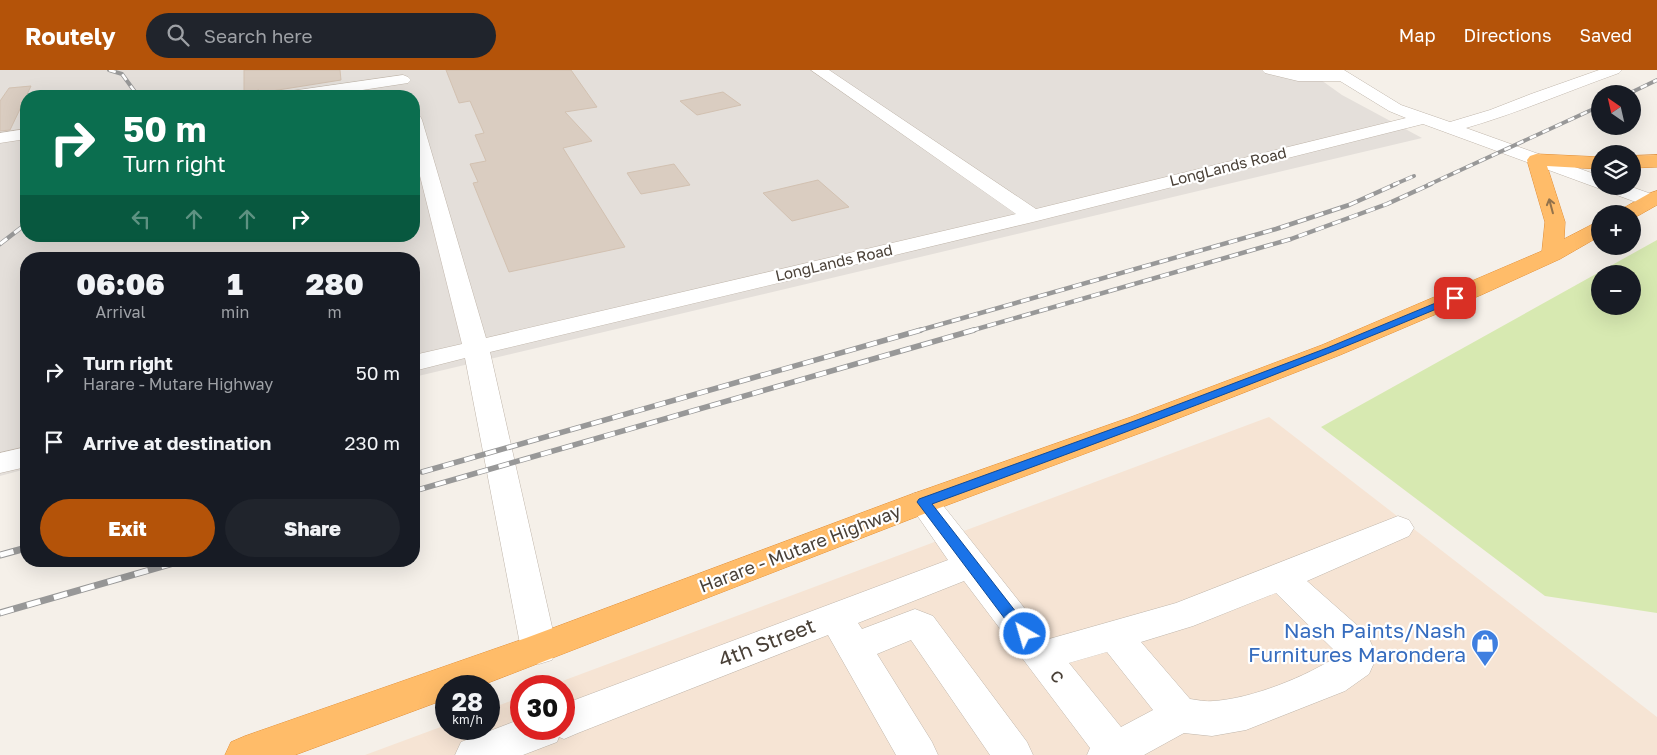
<!DOCTYPE html>
<html lang="en">
<head>
<meta charset="utf-8">
<style>
	:root { --surface:#171b24; --page:#20242c; --text:#f1f3f6; --muted:#9ea1a6; --accent:#b45309 }
	body { margin:0; font-family:"Golos Text",sans-serif; background:var(--page); color:var(--text); height:100vh; display:flex; flex-direction:column; font-size:19px; white-space:nowrap }
	* { box-sizing:border-box; margin:0 }
	p { font-size:16px; color:var(--muted) }
	.icon { flex:none; width:28px; height:28px; fill:none; stroke:currentColor; stroke-width:2; stroke-linecap:round; stroke-linejoin:round }
	.map { position:relative; flex:1; overflow:hidden }
	.sheet { position:absolute; left:20px; top:182px; width:400px; height:315px; display:flex; flex-direction:column; background:var(--surface); border-radius:20px; box-shadow:0 5px 20px #0002 }
	.sheet>* { flex:none }
	.banner { position:absolute; left:20px; top:20px; width:400px; height:152px; border-radius:20px; box-shadow:0 5px 20px #0002; background:#0b6e4f; color:#fff; overflow:hidden }
	.needle { width:32px; rotate:326deg }
	.controls { position:absolute; left:1591px; top:15px; display:grid; gap:10px }
	.controls a { display:grid; place-items:center; width:50px; height:50px; border-radius:50%; background:var(--surface); box-shadow:0 5px 20px #0002; font-size:25px }
	.speed { position:absolute; left:435px; top:605px; display:flex; gap:10px; font-size:25px; font-weight:700; text-align:center }
	.speed>* { display:grid; place-content:center; width:65px; height:65px; border-radius:50%; background:var(--surface); box-shadow:0 5px 20px #0002; line-height:1 }
	.speed small { font-size:12px; font-weight:400 }
	.speed .limit { border:8px solid #d22; background:#fff; color:#111 }
	.pin { position:absolute; display:grid; place-items:center; width:42px; height:42px; color:#fff; margin:-21px; border-radius:10px; box-shadow:0 2px 8px #0006 }
	.me { position:absolute; width:55px; margin:-28px; rotate:322deg; stroke-linejoin:round; filter:drop-shadow(0 0 4px #0008) }
	.turn { display:flex; align-items:center; gap:18px; height:105px; padding:0 20px; font-size:22px }
	.turn .icon { width:65px; height:65px; stroke-width:2.5 }
	.turn b { display:block; font-size:35px; line-height:42px }
	.lanes { display:flex; align-items:center; height:48px; padding:0 20px; background:#0003; justify-content:center; gap:25px; direction:ltr }
	.lanes .off { opacity:.35 }
	.eta { display:flex; justify-content:space-evenly; align-items:center; height:85px; text-align:center }
	.eta b { font-size:30px; font-weight:800; line-height:35px }
	.cta { display:flex; gap:10px; margin-top:auto; padding:10px 20px }
	.cta a { flex:1; height:58px; border-radius:30px; background:var(--accent); color:#fff; font-size:20px; font-weight:800; line-height:58px; text-align:center }
	.cta a+a { background:var(--page); color:var(--text) }
	ul { padding:0; list-style:none }
	li { display:flex; align-items:center; gap:15px; height:70px; padding:0 20px }
	li div { flex:1 }
	li b { display:block; font-size:19px }
	li em { font-style:normal }
	header { display:flex; align-items:center; gap:30px; box-sizing:border-box; height:70px; padding:0 25px; background:var(--accent); color:#fff }
	header strong { font-size:24px }
	nav { display:flex; gap:28px; margin-inline-start:auto; font-size:18px }
	.search { width:350px; height:45px; background:var(--page); display:flex; align-items:center; gap:12px; box-sizing:border-box; padding:0 18px; border-radius:28px; color:var(--muted); font-size:19px }
	.map>svg:first-child { display:block }
	.commercial { fill:#f6e4d4 }
	.industrial { fill:#e4dfda; fill-rule:evenodd }
	.green { fill:#d7e9b1; fill-rule:evenodd }
	.building { fill:#dacdc1; stroke:#d2c1b1 }
	.lines { fill:none; stroke-linecap:round; stroke-linejoin:round }
	.minor-casing { stroke:#c0b6ab; stroke-width:1 }
	.highway-casing { stroke:#e18e37; stroke-width:1 }
	.minor { fill:#fff; fill-rule:evenodd }
	.highway { fill:#ffbc69; fill-rule:evenodd }
	.rail-far3-casing { stroke:#989898; stroke-width:4 }
	.rail-far2-casing { stroke:#989898; stroke-width:4.5 }
	.rail-far1-casing { stroke:#989898; stroke-width:5.5 }
	.rail-casing { stroke:#989898; stroke-width:7 }
	.rail-far3 { stroke:#fff; stroke-width:2.5; stroke-dasharray:7; stroke-linecap:butt }
	.rail-far2 { stroke:#fff; stroke-width:3; stroke-dasharray:9; stroke-linecap:butt }
	.rail-far1 { stroke:#fff; stroke-width:4; stroke-dasharray:11; stroke-linecap:butt }
	.rail { stroke:#fff; stroke-width:5; stroke-dasharray:14; stroke-linecap:butt }
	.oneway { stroke:#92724b }
	.route { fill:#1a73e8; stroke:#114b97 }
	.labels { text-anchor:middle; stroke-width:4.5; stroke-linejoin:round; paint-order:stroke }
	.far-street-label { font-size:15px; fill:#494037; stroke:#fff }
	.street-label { font-size:18px; fill:#494037; stroke:#fff }
	.near-shop-label { font-size:21px; fill:#366cbe; stroke:#fff; text-anchor:end }
	.near-street-label { font-size:21px; fill:#494037; stroke:#fff }
</style>
</head>
<body>
<header>
<strong>Routely</strong>
<div class="search"><svg class="icon" aria-label="search" viewBox="0 0 24 24"><circle cx="10" cy="10" r="6"/><path d="M15 15l6 6"/></svg>Search here</div>
<nav><a>Map</a><a>Directions</a><a>Saved</a></nav>
</header>
<div class="map">
<svg width="1657" height="685" viewBox="0 0 1657 685">
	<rect width="100%" height="100%" fill="#f5f0e9"/>
	<!-- commercial -->
	<polygon class="commercial" points="1269,347 1657,647 1657,685 365,685 446,655 446,659 489,659 489,639 521,627 521,659 564,659 564,616 549,616"/>
	<!-- industrial -->
	<path class="industrial" d="M0 0H1307L1342 25 1422 68 414 307V189H26V399L0 406ZM26 26H414V166H26Z"/>
	<!-- green -->
	<path class="green" d="M1657 170V543L1545 526 1321 357ZM1600 204H1632V236H1600Z"/>
	<!-- building -->
	<g class="building">
		<polygon points="244,0 340,0 341,10 259,23 259,20 244,23"/>
		<polygon points="446,0 571,0 597,37 565,42 592,71 563,78 625,177 509,202 473,113 478,112 470,94 486,91 475,65 484,63 470,31 459,33"/>
		<polygon points="31,16 10,60 0,61 0,31 9,18"/>
		<polygon points="723,22 741,35 697,45 680,31"/>
		<polygon points="674,94 690,115 641,124 627,103"/>
		<polygon points="818,110 849,137 792,151 763,123"/>
	</g>
	<g class="lines">
		<!-- minor casing -->
		<g class="minor-casing">
			<g id="minor">
				<path d="M811 0H829L1036 139 1406 48 1389 41 1340 11H1298L1265 3 1262 0H1344L1401 35 1450 52 1490 40 1531 24 1599 0H1622L1619 3C1568 21 1518 43 1466 58L1600 106V116H1629L1657 126V135L1651 137 1644 135 1423 54 1033 152 490 282 557 579 552 590 539 594 526 590 521 579 465 288 414 301V285L462 274 414 82V45L420 46 422 50 486 268 1016 144Z"/>
				<polygon points="403,5 408,7 411,10 408,13 323,26 283,26 285,23 291,21"/>
				<polygon points="26,59 26,69 0,73 0,63"/>
				<polygon points="26,377 26,397 0,403 0,383"/>
				<path d="M923 421 934 424 1049 569 1176 533 1398 446 1409 450 1414 458 1409 466 1307 511 1367 564 1375 582 1374 593 1369 604 1345 621 1246 660 1212 666 1184 663 1144 685H1087L1090 678 964 511 858 553 862 559 915 539 933 546 1027 672 1033 685H990L911 570 877 584 932 672 938 685H896L828 565 578 663 564 669 559 667 557 672 523 685H455L461 672 521 649V659H564V634L948 490 908 432 912 424ZM1276 523 1339 585C1308 606 1251 629 1213 631 1206 632 1198 630 1190 629L1141 572 1193 556ZM1107 582 1153 640 1121 657 1069 593Z"/>
			</g>
		</g>
		<!-- highway casing -->
		<g class="highway-casing">
			<g id="highway">
				<polygon points="1536,84 1600,87 1600,99 1547,96 1565,152 1564,169 1593,154 1600,152 1600,166 1560,189 1481,225 1340,285 1151,359 934,440 480,616 446,616 446,629 295,685 225,685 231,672 245,666 526,568 912,424 1131,347 1322,275 1542,181 1545,152 1527,90 1530,86"/>
				<polygon points="1657,85 1657,97 1632,98 1632,86"/>
				<polygon points="1657,121 1657,135 1634,148 1632,149 1632,144 1617,144 1620,140 1650,123"/>
			</g>
		</g>
		<!-- minor -->
		<use href="#minor" class="minor"/>
		<!-- highway -->
		<use href="#highway" class="highway"/>
		<!-- rail-far3 casing -->
		<g class="rail-far3-casing">
			<g id="rail-far3">
				<polyline points="109,0 122,4 138,26"/>
				<polyline points="1628,24 1657,10"/>
				<polyline points="1393,115 1414,106"/>
				<polyline points="1428,115 1600,36"/>
			</g>
		</g>
		<!-- rail-far2 casing -->
		<g class="rail-far2-casing">
			<g id="rail-far2">
				<polyline points="0,174 26,154"/>
				<polyline points="917,261 1276,159 1349,135 1396,114"/>
				<polyline points="970,261 1291,169 1387,134 1431,114"/>
			</g>
		</g>
		<!-- rail-far1 casing -->
		<g class="rail-far1-casing">
			<g id="rail-far1">
				<polyline points="422,402 921,260"/>
				<polyline points="414,421 974,260"/>
			</g>
		</g>
		<!-- rail casing -->
		<g class="rail-casing">
			<g id="rail">
				<polyline points="0,485 26,478"/>
				<polyline points="0,543 181,491"/>
			</g>
		</g>
		<!-- rail-far3 -->
		<use href="#rail-far3" class="rail-far3"/>
		<!-- rail-far2 -->
		<use href="#rail-far2" class="rail-far2"/>
		<!-- rail-far1 -->
		<use href="#rail-far1" class="rail-far1"/>
		<!-- rail -->
		<use href="#rail" class="rail"/>
	</g>
	<!-- one-way arrows -->
	<defs><path id="oneway-shaft" d="M-6 0H5M1.5-3L5.5 0L1.5 3" fill="none" stroke-width="1.6" stroke-linecap="round" stroke-linejoin="round" transform="scale(1.25)"/></defs>
	<use class="oneway" href="#oneway-shaft" transform="translate(1551 136) rotate(-105)"/>
	<!-- route -->
	<path class="route" d="M1455 225 1460 228 1458 230C1285 303 1109 369 932 434L1030 560 1032 564 1030 569 1025 570 1020 569 917 432 919 429 1137 350 1327 278Z"/>
	<!-- icons -->
	<defs>
		<g id="shop-pin" transform="scale(1.4375)"><path d="M0 17L-7.5 6A9.5 9.5 0 1 1 7.5 6Z" fill="#3f7fe0" stroke="#fff"/><path d="M-5-2.5h2.3a2.7 3.5 0 0 1 5.4 0H5L5.5 6h-11ZM-1.5-2.5h3a1.5 2.3 0 0 0-3 0Z" fill="#fff"/></g>
	</defs>
	<g fill-rule="evenodd">
		<use href="#shop-pin" x="1485" y="573"/>
	</g>
	<g class="labels">
		<!-- far-street labels -->
		<g class="far-street-label">
			<text transform="translate(1228 97) rotate(-14)" y="5">LongLands Road</text>
			<text transform="translate(834 193) rotate(-13)" y="5">LongLands Road</text>
		</g>
		<!-- street labels -->
		<g class="street-label">
			<text transform="translate(800 479) rotate(-21)" y="6">Harare - Mutare Highway</text>
		</g>
		<!-- near-shop labels -->
		<g class="near-shop-label">
			<text x="1466" y="568">Nash Paints/Nash<tspan x="1466" dy="24">Furnitures Marondera</tspan></text>
		</g>
		<!-- near-street labels -->
		<g class="near-street-label">
			<text transform="translate(767 573) rotate(-21)" y="7">4th Street</text>
			<text transform="translate(1058 606) rotate(52)" y="7">c</text>
		</g>
	</g>
</svg>
<div class="controls">
<a><svg class="needle" viewBox="-14 -14 28 28"><path d="M0-13l5 13h-10z" fill="#e53935"/><path d="M0 13l5-13h-10z" fill="#9ea1a6"/></svg></a>
<a><svg class="icon" aria-label="layers" viewBox="0 0 24 24"><path d="M12 4l9 5-9 5-9-5zM3 14l9 5 9-5"/></svg></a>
<a>+</a>
<a>−</a>
</div>
<div class="speed"><div>28<small>km/h</small></div><div class="limit">30</div></div>
<div class="pin" style="left:1455px;top:228px;background:#d93025"><svg class="icon" aria-label="arrive" viewBox="0 0 24 24"><path d="M6 21V4h12l-3 4 3 4H6"/></svg></div>
<svg class="me" style="left:1025px;top:564px" viewBox="-20 -20 40 40"><circle r="17" fill="#1a73e8" stroke="#fff" stroke-width="3"/><path d="M0-11L8 9 0 5-8 9z" fill="#fff"/></svg>
<div class="banner">
<div class="turn"><svg class="icon" aria-label="right" viewBox="0 0 24 24"><path d="M7 20v-9h11M14 6l5 5-5 5"/></svg><div><b>50 m</b>Turn right</div></div>
<div class="lanes"><svg class="icon off" aria-label="left" viewBox="0 0 24 24"><path d="M17 20v-9H6M10 6l-5 5 5 5"/></svg><svg class="icon off" aria-label="ahead" viewBox="0 0 24 24"><path d="M12 20V5M6 11l6-6 6 6"/></svg><svg class="icon off" aria-label="ahead" viewBox="0 0 24 24"><path d="M12 20V5M6 11l6-6 6 6"/></svg><svg class="icon" aria-label="right" viewBox="0 0 24 24"><path d="M7 20v-9h11M14 6l5 5-5 5"/></svg></div>
</div>
<section class="sheet">
<div class="eta">
<div><b>06:06</b><p>Arrival</p></div>
<div><b>1</b><p>min</p></div>
<div><b>280</b><p>m</p></div>
</div>
<ul>
<li><svg class="icon" aria-label="right" viewBox="0 0 24 24"><path d="M7 20v-9h11M14 6l5 5-5 5"/></svg><div><b>Turn right</b><p>Harare - Mutare Highway</p></div><em>50 m</em></li>
<li><svg class="icon" aria-label="arrive" viewBox="0 0 24 24"><path d="M6 21V4h12l-3 4 3 4H6"/></svg><div><b>Arrive at destination</b></div><em>230 m</em></li>
</ul>
<div class="cta"><a>Exit</a><a>Share</a></div>
</section>
</div>
</body>
</html>
